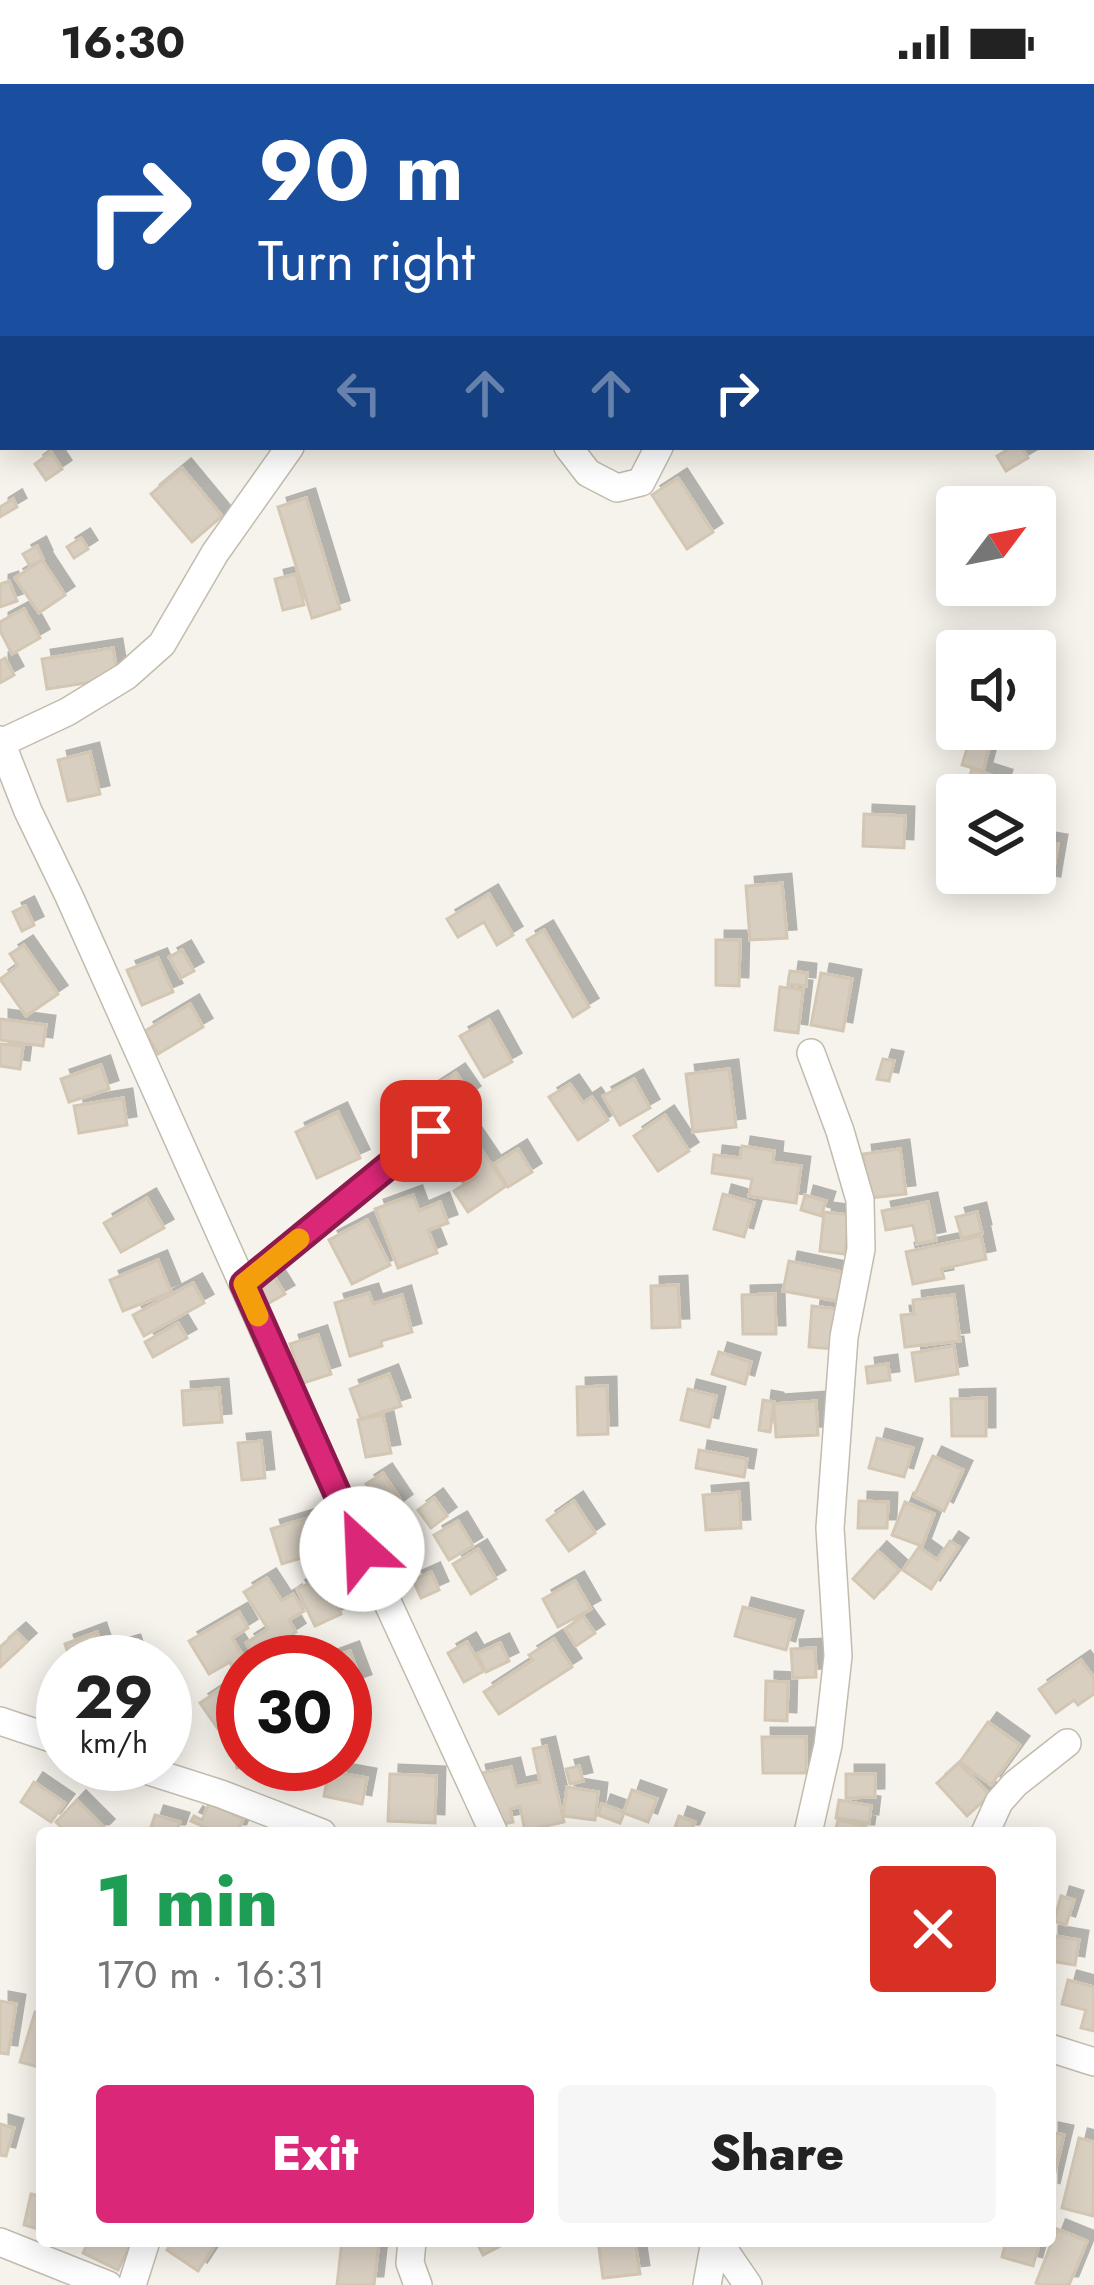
<!DOCTYPE html>
<html lang="en">
<head>
<meta charset="utf-8">
<style>
	:root { --surface:#fff; --page:#f6f6f6; --text:#222; --muted:#767676; --accent:#db2777 }
	body { margin:0; font-family:Jost,sans-serif; background:var(--page); color:var(--text); height:100vh; display:flex; flex-direction:column; font-size:45px; white-space:nowrap }
	* { box-sizing:border-box; margin:0 }
	p { font-size:39px; color:var(--muted) }
	.icon { flex:none; width:66px; height:66px; fill:none; stroke:currentColor; stroke-width:2; stroke-linecap:round; stroke-linejoin:round }
	.map { position:relative; flex:1; overflow:hidden }
	.details { position:absolute; left:36px; top:1743px; width:1020px; height:420px; display:flex; flex-direction:column; background:var(--surface); border-radius:12px; box-shadow:0 6px 30px #0003 }
	.details>* { flex:none }
	.guide { position:absolute; left:0px; top:0px; width:1095px; height:366px; box-shadow:0 6px 30px #0003; background:#1a4fa0; color:#fff; overflow:hidden }
	.needle { width:78px; rotate:58deg }
	.tools { position:absolute; left:936px; top:402px; display:grid; gap:24px }
	.tools a { display:grid; place-items:center; width:120px; height:120px; border-radius:12px; background:var(--surface); box-shadow:0 6px 30px #0003; font-size:60px }
	.speed { position:absolute; left:36px; top:1551px; display:flex; gap:24px; font-size:60px; font-weight:700; text-align:center }
	.speed>* { display:grid; place-content:center; width:156px; height:156px; border-radius:50%; background:var(--surface); box-shadow:0 6px 30px #0003; line-height:1 }
	.speed small { font-size:30px; font-weight:400 }
	.speed .limit { border:18px solid #d22; background:#fff; color:#111 }
	.pin { position:absolute; display:grid; place-items:center; width:102px; height:102px; color:#fff; margin:-51px; border-radius:24px; box-shadow:0 6px 18px #0006 }
	.me { position:absolute; width:132px; margin:-66px; rotate:335deg; stroke-linejoin:round; filter:drop-shadow(0 0 9px #0008) }
	.turn { display:flex; align-items:center; gap:42px; height:252px; padding:0 60px; font-size:54px }
	.turn .icon { width:156px; height:156px; stroke-width:2.5 }
	.turn b { display:block; font-size:84px; line-height:102px }
	.lanes { display:flex; align-items:center; height:114px; padding:0 60px; background:#0003; justify-content:center; gap:60px; direction:ltr }
	.lanes .off { opacity:.35 }
	.round { display:grid; place-items:center; flex:none; width:126px; height:126px; border-radius:12px; background:var(--page) }
	.overview { display:flex; align-items:center; justify-content:space-between; height:204px; padding:0 60px }
	h1 { font-size:72px; font-weight:800; line-height:90px; color:#1e9e55 }
	.button { display:flex; gap:24px; margin-top:auto; padding:24px 60px }
	.button a { flex:1; height:138px; border-radius:12px; background:var(--accent); color:#fff; font-size:48px; font-weight:800; line-height:138px; text-align:center }
	.button a+a { background:var(--page); color:var(--text) }
	.status { display:flex; justify-content:space-between; align-items:center; height:84px; padding:0 60px; background:var(--surface); direction:ltr }
	.status svg { height:33px; fill:currentColor }
	.map>svg:first-child { display:block }
	.building { fill:#d8cfc1; stroke:#d3c7b4; stroke-width:3; filter:url(#shadow) }
	.lines { fill:none; stroke-linecap:round; stroke-linejoin:round }
	.minor-casing { stroke:#c2bbae; stroke-width:30 }
	.minor { stroke:#fff; stroke-width:27 }
	.route-casing { stroke:#8e194d; stroke-width:30 }
	.route { stroke:#db2777; stroke-width:21 }
	.slow { stroke:#f59e0b; stroke-width:21 }
</style>
</head>
<body>
<div class="status"><b>16:30</b><svg viewBox="0 0 49 12"><path d="M0 12V9h3v3zM5 12V6h3v6zM10 12V3h3v9zM15 12V0h3v12zM26 1h20v11H26zM47 4h2v5h-2z"/></svg></div>
<div class="map">
<svg width="1094" height="2201" viewBox="0 0 1094 2201">
	<defs>
		<filter id="shadow"><feDropShadow dx="9" dy="-9" stdDeviation="0" flood-color="#0004"/></filter>
	</defs>
	<rect width="100%" height="100%" fill="#f6f3ec"/>
	<!-- building -->
	<g class="building">
		<polygon points="1012,363 1021,363 1028,374 1006,387 997,372"/>
		<polygon points="51,368 62,385 46,396 35,380"/>
		<polygon points="182,384 222,432 192,458 151,410"/>
		<polygon points="678,394 713,448 687,465 652,411"/>
		<polygon points="306,414 340,525 312,534 278,423"/>
		<polygon points="13,415 17,423 0,433 0,423"/>
		<polygon points="81,454 88,465 74,474 67,463"/>
		<polygon points="37,462 43,475 30,482 23,470"/>
		<polygon points="42,476 65,511 39,529 15,494"/>
		<polygon points="296,490 304,521 283,526 275,495"/>
		<polygon points="9,497 17,517 0,523 0,500"/>
		<polygon points="24,525 40,554 12,570 0,547 0,538"/>
		<polygon points="113,564 118,594 47,605 42,575"/>
		<polygon points="5,574 14,591 0,599 0,577"/>
		<polygon points="970,655 990,661 983,687 962,681"/>
		<polygon points="90,668 100,710 68,717 58,676"/>
		<polygon points="972,685 1003,695 998,711 964,711"/>
		<polygon points="864,730 905,732 904,764 863,762"/>
		<polygon points="1035,756 1058,760 1051,801 1019,796 1021,789 1035,789"/>
		<polygon points="782,799 787,854 750,856 746,802"/>
		<polygon points="489,810 513,851 497,861 484,838 458,853 447,835"/>
		<polygon points="25,822 34,841 22,847 13,828"/>
		<polygon points="544,846 589,923 573,933 527,856"/>
		<polygon points="716,856 740,856 739,902 716,901"/>
		<polygon points="24,861 58,910 26,932 0,895 18,882 10,870"/>
		<polygon points="182,866 194,887 181,894 169,873"/>
		<polygon points="158,874 173,908 142,921 127,886"/>
		<polygon points="790,887 807,889 806,902 788,900"/>
		<polygon points="821,889 852,895 843,947 811,941"/>
		<polygon points="780,903 803,906 798,949 775,946"/>
		<polygon points="190,920 203,943 158,970 145,947"/>
		<polygon points="0,935 46,941 43,962 0,956"/>
		<polygon points="489,936 512,978 484,993 460,952"/>
		<polygon points="0,960 23,962 20,985 0,982"/>
		<polygon points="883,975 894,977 889,997 877,995"/>
		<polygon points="101,981 109,1005 69,1018 61,995"/>
		<polygon points="729,985 736,1043 693,1048 686,990"/>
		<polygon points="456,989 471,1011 440,1033 424,1010"/>
		<polygon points="634,995 650,1024 620,1041 603,1012"/>
		<polygon points="570,1000 583,1019 592,1013 608,1036 578,1056 549,1013"/>
		<polygon points="123,1014 127,1041 79,1049 74,1022"/>
		<polygon points="338,1028 360,1074 317,1094 296,1048"/>
		<polygon points="665,1031 689,1067 658,1087 634,1052"/>
		<polygon points="470,1049 506,1102 468,1128 454,1107 476,1093 454,1060"/>
		<polygon points="742,1062 774,1067 773,1078 801,1082 796,1119 749,1112 752,1095 712,1089 714,1071 740,1074"/>
		<polygon points="518,1065 532,1088 508,1103 494,1080"/>
		<polygon points="900,1065 906,1110 869,1114 863,1070"/>
		<polygon points="723,1110 754,1119 744,1153 714,1145"/>
		<polygon points="413,1111 419,1127 440,1118 448,1139 428,1146 437,1169 398,1184 375,1125"/>
		<polygon points="805,1111 826,1117 821,1132 801,1126"/>
		<polygon points="147,1114 164,1144 121,1168 104,1139"/>
		<polygon points="928,1118 936,1156 917,1160 913,1141 886,1146 882,1127"/>
		<polygon points="824,1128 849,1131 845,1170 820,1167"/>
		<polygon points="977,1128 982,1149 962,1154 956,1133"/>
		<polygon points="367,1136 390,1181 352,1200 329,1156"/>
		<polygon points="981,1152 986,1175 941,1185 944,1194 913,1200 906,1168"/>
		<polygon points="158,1176 171,1208 123,1227 110,1196"/>
		<polygon points="789,1177 842,1188 837,1217 783,1207"/>
		<polygon points="270,1186 285,1210 262,1223 247,1199"/>
		<polygon points="193,1199 204,1219 144,1252 133,1231"/>
		<polygon points="678,1201 680,1243 652,1244 651,1202"/>
		<polygon points="369,1209 373,1220 402,1211 412,1248 381,1257 382,1262 350,1272 335,1219"/>
		<polygon points="775,1210 776,1250 743,1250 742,1211"/>
		<polygon points="954,1211 960,1257 905,1263 901,1231 914,1230 913,1216"/>
		<polygon points="812,1222 837,1225 833,1265 809,1263"/>
		<polygon points="178,1239 187,1254 153,1273 145,1258"/>
		<polygon points="318,1251 331,1290 303,1299 290,1260"/>
		<polygon points="954,1262 958,1290 916,1297 912,1269"/>
		<polygon points="719,1268 751,1278 745,1300 712,1290"/>
		<polygon points="888,1280 890,1296 868,1299 866,1283"/>
		<polygon points="389,1290 401,1322 361,1335 350,1305"/>
		<polygon points="607,1302 608,1350 578,1351 577,1303"/>
		<polygon points="219,1304 222,1338 184,1341 182,1307"/>
		<polygon points="688,1305 716,1312 709,1343 681,1336"/>
		<polygon points="986,1314 986,1352 952,1352 951,1315"/>
		<polygon points="763,1316 774,1318 770,1348 759,1346"/>
		<polygon points="816,1317 818,1351 776,1353 774,1320"/>
		<polygon points="383,1331 391,1369 366,1373 358,1336"/>
		<polygon points="877,1354 913,1364 904,1393 869,1384"/>
		<polygon points="261,1357 265,1394 242,1396 238,1359"/>
		<polygon points="699,1366 747,1375 744,1393 696,1384"/>
		<polygon points="933,1372 963,1386 944,1427 914,1412"/>
		<polygon points="383,1389 403,1419 386,1431 366,1400"/>
		<polygon points="739,1408 741,1444 706,1446 703,1411"/>
		<polygon points="434,1414 447,1432 431,1444 418,1426"/>
		<polygon points="574,1417 595,1449 569,1467 547,1436"/>
		<polygon points="859,1417 888,1418 887,1444 858,1444"/>
		<polygon points="905,1418 934,1430 922,1462 892,1451"/>
		<polygon points="307,1434 318,1469 282,1480 271,1445"/>
		<polygon points="458,1437 473,1462 449,1476 434,1451"/>
		<polygon points="950,1457 959,1463 931,1505 903,1486 919,1463 937,1476"/>
		<polygon points="478,1465 496,1495 471,1510 453,1480"/>
		<polygon points="878,1467 899,1486 874,1514 853,1495"/>
		<polygon points="431,1488 439,1506 421,1514 413,1496"/>
		<polygon points="323,1493 341,1530 315,1542 297,1505"/>
		<polygon points="267,1494 282,1517 293,1510 304,1527 289,1536 296,1548 275,1562 278,1566 258,1578 246,1559 268,1545 244,1508"/>
		<polygon points="575,1497 591,1525 558,1543 543,1515"/>
		<polygon points="743,1523 794,1536 786,1566 735,1552"/>
		<polygon points="239,1528 248,1544 232,1554 245,1575 232,1583 230,1578 209,1590 189,1557"/>
		<polygon points="583,1532 595,1549 576,1562 565,1545"/>
		<polygon points="17,1548 27,1558 0,1583 0,1563"/>
		<polygon points="97,1548 106,1575 96,1578 71,1578 65,1560"/>
		<polygon points="554,1555 572,1583 499,1630 484,1608 533,1576 529,1571"/>
		<polygon points="467,1558 484,1587 464,1598 448,1569"/>
		<polygon points="500,1559 509,1577 486,1588 477,1570"/>
		<polygon points="131,1560 137,1578 109,1578 106,1567"/>
		<polygon points="815,1564 816,1593 793,1594 791,1565"/>
		<polygon points="350,1567 362,1599 345,1605 345,1578 320,1578"/>
		<polygon points="1081,1576 1094,1594 1094,1610 1078,1621 1074,1616 1056,1629 1039,1605"/>
		<polygon points="766,1597 788,1598 787,1637 765,1636"/>
		<polygon points="227,1601 243,1627 218,1645 200,1619"/>
		<polygon points="243,1631 243,1680 257,1680 237,1684 230,1648 241,1646 237,1632"/>
		<polygon points="988,1638 1020,1661 991,1701 960,1678"/>
		<polygon points="762,1653 806,1653 806,1689 763,1689"/>
		<polygon points="546,1662 564,1738 525,1747 520,1722 510,1725 513,1738 488,1743 477,1690 511,1683 516,1703 540,1698 533,1665"/>
		<polygon points="959,1679 990,1711 967,1732 937,1699"/>
		<polygon points="579,1682 583,1697 570,1700 566,1685"/>
		<polygon points="329,1687 367,1694 362,1720 324,1712"/>
		<polygon points="390,1690 436,1692 435,1739 388,1737"/>
		<polygon points="846,1690 875,1690 875,1713 846,1714"/>
		<polygon points="34,1698 65,1719 51,1738 21,1718"/>
		<polygon points="567,1703 598,1708 595,1736 563,1732"/>
		<polygon points="632,1706 657,1715 648,1738 624,1729 620,1739 598,1731 602,1720 624,1728"/>
		<polygon points="77,1716 105,1744 100,1749 67,1749 56,1738"/>
		<polygon points="839,1716 871,1722 869,1739 836,1734"/>
		<polygon points="209,1720 243,1735 237,1749 218,1749 191,1737 194,1732 202,1736"/>
		<polygon points="155,1731 180,1738 176,1749 149,1749"/>
		<polygon points="679,1732 695,1738 690,1749 673,1749"/>
		<polygon points="838,1736 866,1742 865,1749 835,1749"/>
		<polygon points="1061,1812 1074,1816 1066,1841 1054,1837"/>
		<polygon points="1050,1851 1079,1856 1075,1881 1050,1877"/>
		<polygon points="1068,1896 1094,1903 1094,1947 1081,1944 1086,1926 1062,1920"/>
		<polygon points="0,1917 16,1920 8,1970 0,1969"/>
		<polygon points="35,1928 42,1930 42,1984 20,1978"/>
		<polygon points="0,2040 14,2044 6,2072 0,2071"/>
		<polygon points="1050,2048 1064,2051 1050,2109"/>
		<polygon points="1079,2054 1094,2058 1093,2132 1062,2124"/>
		<polygon points="31,2110 42,2113 42,2146 24,2141"/>
		<polygon points="1057,2145 1087,2157 1069,2201 1041,2201 1036,2199"/>
		<polygon points="89,2157 132,2157 118,2186 83,2169"/>
		<polygon points="172,2157 199,2157 213,2164 198,2187 167,2166"/>
		<polygon points="342,2157 379,2157 374,2201 337,2201"/>
		<polygon points="476,2157 510,2157 483,2171"/>
		<polygon points="598,2157 635,2157 640,2190 603,2194"/>
		<polygon points="1006,2157 1040,2157 1033,2182 1002,2173"/>
	</g>
	<g class="lines">
		<!-- minor casing -->
		<g class="minor-casing">
			<g id="minor">
				<polyline points="466,3 467,0"/>
				<polyline points="1092,108 1094,107"/>
				<polyline points="568,363 588,389 617,404 641,398 659,363"/>
				<polyline points="0,656 28,727 69,812 325,1383 494,1749"/>
				<polyline points="1,659 67,628 126,592 162,560 215,469 290,363"/>
				<polyline points="244,1200 431,1047"/>
				<polyline points="0,1637 63,1658"/>
				<polyline points="127,1680 221,1710 322,1749"/>
				<polyline points="808,1749 828,1661 838,1572 830,1444 844,1253 861,1165 860,1116 840,1047 811,969"/>
				<polyline points="985,1749 999,1718 1015,1700 1067,1659"/>
				<polyline points="1050,1964 1094,1978"/>
				<polyline points="412,2157 410,2179 418,2201"/>
				<polyline points="723,2157 724,2166 748,2201"/>
				<polyline points="0,2158 108,2201"/>
				<polyline points="132,2201 146,2157"/>
				<polyline points="707,2201 715,2157"/>
			</g>
		</g>
		<!-- minor -->
		<use href="#minor" class="minor"/>
	</g>
	<g class="lines">
		<!-- route casing -->
		<g class="route-casing">
			<polyline id="route" points="362,1465 244,1200 431,1047"/>
		</g>
		<!-- route -->
		<use href="#route" class="route"/>
		<!-- slow -->
		<polyline class="slow" points="258,1232 244,1200 299,1155"/>
	</g>
</svg>
<div class="tools">
<a><svg class="needle" viewBox="-14 -14 28 28"><path d="M0-13l5 13h-10z" fill="#e53935"/><path d="M0 13l5-13h-10z" fill="#767676"/></svg></a>
<a><svg class="icon" aria-label="sound" viewBox="0 0 24 24"><path d="M4 9h4l5-4v14l-5-4H4zM17 9q2 3 0 6"/></svg></a>
<a><svg class="icon" aria-label="layers" viewBox="0 0 24 24"><path d="M12 4l9 5-9 5-9-5zM3 14l9 5 9-5"/></svg></a>
</div>
<div class="speed"><div>29<small>km/h</small></div><div class="limit">30</div></div>
<div class="pin" style="left:431px;top:1047px;background:#d93025"><svg class="icon" aria-label="arrive" viewBox="0 0 24 24"><path d="M6 21V4h12l-3 4 3 4H6"/></svg></div>
<svg class="me" style="left:362px;top:1465px" viewBox="-20 -20 40 40"><circle r="19" fill="#fff"/><path d="M0-13L10 11 0 6-10 11z" fill="#db2777"/></svg>
<div class="guide">
<div class="turn"><svg class="icon" aria-label="right" viewBox="0 0 24 24"><path d="M7 20v-9h11M14 6l5 5-5 5"/></svg><div><b>90 m</b>Turn right</div></div>
<div class="lanes"><svg class="icon off" aria-label="left" viewBox="0 0 24 24"><path d="M17 20v-9H6M10 6l-5 5 5 5"/></svg><svg class="icon off" aria-label="ahead" viewBox="0 0 24 24"><path d="M12 20V5M6 11l6-6 6 6"/></svg><svg class="icon off" aria-label="ahead" viewBox="0 0 24 24"><path d="M12 20V5M6 11l6-6 6 6"/></svg><svg class="icon" aria-label="right" viewBox="0 0 24 24"><path d="M7 20v-9h11M14 6l5 5-5 5"/></svg></div>
</div>
<section class="details">
<div class="overview"><div><h1>1 min</h1><p>170 m · 16:31</p></div><a class="round" style="background:#d93025;color:#fff"><svg class="icon" aria-label="close" viewBox="0 0 24 24"><path d="M6 6l12 12M18 6L6 18"/></svg></a></div>
<div class="button"><a>Exit</a><a>Share</a></div>
</section>
</div>
</body>
</html>
